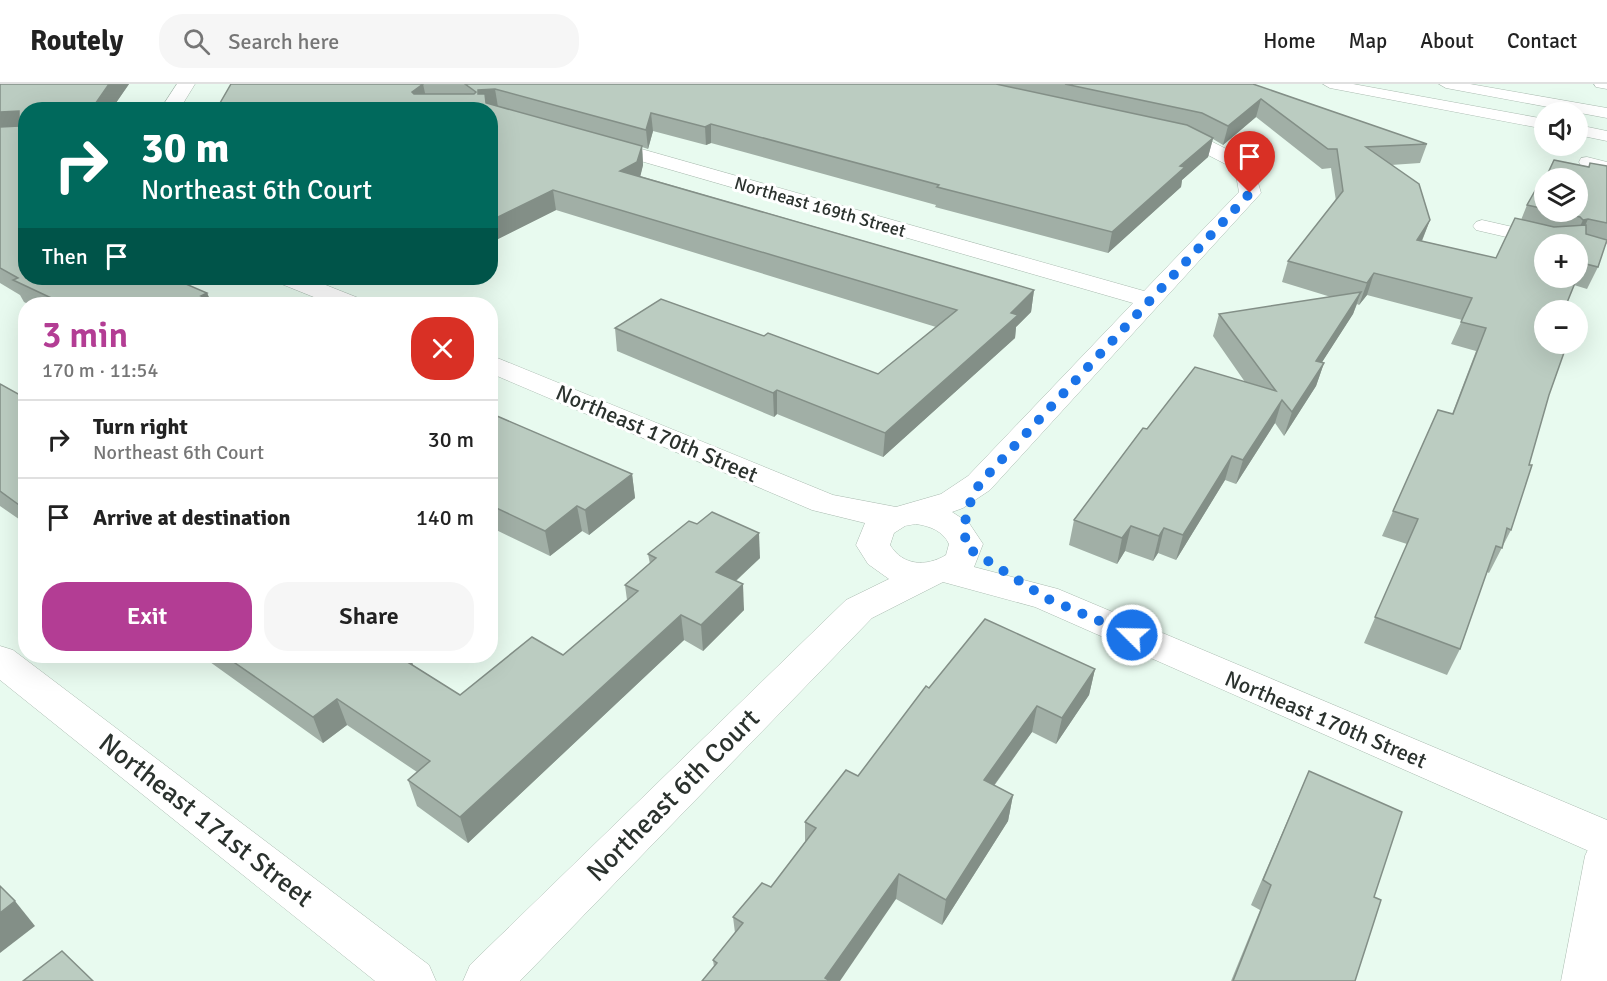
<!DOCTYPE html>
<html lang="en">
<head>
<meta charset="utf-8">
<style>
	:root { --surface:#fff; --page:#f6f6f6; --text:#222; --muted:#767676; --line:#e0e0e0; --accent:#b33d94 }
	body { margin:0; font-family:Signika,sans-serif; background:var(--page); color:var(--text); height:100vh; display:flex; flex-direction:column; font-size:22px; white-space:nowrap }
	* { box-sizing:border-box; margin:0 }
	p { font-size:20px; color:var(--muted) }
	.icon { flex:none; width:33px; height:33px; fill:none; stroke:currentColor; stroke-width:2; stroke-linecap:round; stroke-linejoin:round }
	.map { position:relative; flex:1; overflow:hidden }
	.sheet { position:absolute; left:18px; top:213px; width:480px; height:366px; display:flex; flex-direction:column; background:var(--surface); border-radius:24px; box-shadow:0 6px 24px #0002 }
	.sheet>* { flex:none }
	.guide { position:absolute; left:18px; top:18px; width:480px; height:183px; border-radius:24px; box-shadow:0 6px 24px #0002; background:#00695c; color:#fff; overflow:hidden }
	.fabs { position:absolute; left:1534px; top:18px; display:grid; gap:12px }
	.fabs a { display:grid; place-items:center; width:54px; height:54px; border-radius:50%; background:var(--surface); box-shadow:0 6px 24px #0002; font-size:30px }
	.pin { position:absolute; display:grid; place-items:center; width:51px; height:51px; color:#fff; margin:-62px -26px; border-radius:50% 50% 50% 0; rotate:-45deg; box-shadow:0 0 6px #0007 }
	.pin .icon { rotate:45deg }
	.me { position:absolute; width:66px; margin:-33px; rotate:293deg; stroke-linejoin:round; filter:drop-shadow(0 0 4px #0008) }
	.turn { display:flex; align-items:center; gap:21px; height:126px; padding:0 24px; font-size:27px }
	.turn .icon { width:78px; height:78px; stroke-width:2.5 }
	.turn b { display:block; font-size:42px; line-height:51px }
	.then { display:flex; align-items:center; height:57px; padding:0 24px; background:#0003; gap:12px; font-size:22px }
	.round { display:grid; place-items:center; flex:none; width:63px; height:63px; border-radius:24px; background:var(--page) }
	.headline { display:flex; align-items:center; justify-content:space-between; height:102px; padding:0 24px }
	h1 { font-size:36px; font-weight:600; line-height:45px; color:var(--accent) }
	.button { display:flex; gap:12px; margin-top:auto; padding:12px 24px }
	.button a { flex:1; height:69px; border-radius:24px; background:var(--accent); color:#fff; font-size:24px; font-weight:600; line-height:69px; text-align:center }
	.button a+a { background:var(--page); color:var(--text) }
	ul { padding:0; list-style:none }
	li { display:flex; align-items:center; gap:18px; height:78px; padding:0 24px; border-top:2px solid var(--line) }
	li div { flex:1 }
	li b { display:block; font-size:22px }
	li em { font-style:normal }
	header { display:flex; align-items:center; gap:36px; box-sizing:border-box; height:84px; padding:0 30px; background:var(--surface); border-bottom:2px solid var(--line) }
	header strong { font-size:28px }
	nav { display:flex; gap:33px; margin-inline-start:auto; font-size:21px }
	.search { width:420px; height:54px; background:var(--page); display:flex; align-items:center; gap:15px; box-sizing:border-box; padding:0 21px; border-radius:24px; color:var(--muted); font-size:22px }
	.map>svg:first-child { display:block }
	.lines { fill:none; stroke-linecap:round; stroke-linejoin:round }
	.service-casing { stroke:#a9baaf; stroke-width:1 }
	.minor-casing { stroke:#a9baaf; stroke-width:1 }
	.secondary-casing { stroke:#a9baaf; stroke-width:1 }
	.service { fill:#fff; fill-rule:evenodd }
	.minor { fill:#fff; fill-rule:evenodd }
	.secondary { fill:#fff; fill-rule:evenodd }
	.wall { fill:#a1afa6; fill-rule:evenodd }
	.shaded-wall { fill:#838f87 }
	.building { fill:#bbccc1; stroke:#838f87; stroke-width:1.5 }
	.route { stroke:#1a73e8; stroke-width:10; stroke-dasharray:0 18 }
	.labels { text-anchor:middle; stroke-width:6; stroke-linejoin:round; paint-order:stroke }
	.far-street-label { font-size:18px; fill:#2b322e; stroke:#fff }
	.street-label { font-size:22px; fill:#2b322e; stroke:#fff }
	.near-street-label { font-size:27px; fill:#2b322e; stroke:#fff }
</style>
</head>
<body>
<header>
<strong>Routely</strong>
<div class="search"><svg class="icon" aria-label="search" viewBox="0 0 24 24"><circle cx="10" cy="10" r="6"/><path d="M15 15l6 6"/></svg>Search here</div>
<nav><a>Home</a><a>Map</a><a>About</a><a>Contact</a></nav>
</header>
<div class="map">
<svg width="1607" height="897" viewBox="0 0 1607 897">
	<rect width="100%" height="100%" fill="#e8faef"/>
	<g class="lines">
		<!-- service casing -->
		<g class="service-casing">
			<g id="service">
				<polygon points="1323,0 1353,0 1545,35 1545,45 1330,4"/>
				<polygon points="1439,0 1470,0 1607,24 1607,34 1446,4"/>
				<polygon points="1594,0 1607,0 1607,5 1596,3"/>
				<polygon points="1578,41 1607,47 1607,57 1578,51"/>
				<polygon points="1587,73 1607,78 1607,88 1581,82 1579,78 1581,74"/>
				<polygon points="1482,136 1570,156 1572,160 1545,162 1476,146 1473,142 1476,138"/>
			</g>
		</g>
		<!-- minor casing -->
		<g class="minor-casing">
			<g id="minor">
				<polygon points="177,0 195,0 179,26 160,26"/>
				<path d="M1169 43 1197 50 1252 78 1261 109 990 406 963 424 952 428 969 439 983 460 974 483 1058 505 1607 736V775L1035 523 943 498 872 534 520 897H463L470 881 846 516 889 495 868 480 856 461 865 439 812 426 490 289V271L833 411 896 423 941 410 968 392 1133 219 592 63 589 59 592 55H606L1144 207 1239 108 1235 85 1183 58 1162 53 1159 49ZM916 440C930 442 943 447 949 460L946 471C926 483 903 482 890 461L894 449 905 442Z"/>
				<polygon points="276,194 308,194 361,215 365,220 331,220 279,199"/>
				<polygon points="0,562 13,566 429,881 436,897 375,897 0,596"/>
			</g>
		</g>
		<!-- secondary casing -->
		<g class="secondary-casing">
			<polygon id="secondary" points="1607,753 1607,897 1561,897 1585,772 1591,759"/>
		</g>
		<!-- service -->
		<use href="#service" class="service"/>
		<!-- minor -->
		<use href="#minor" class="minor"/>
		<!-- secondary -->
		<use href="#secondary" class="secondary"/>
	</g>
	<!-- wall -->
	<g class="wall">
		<polygon points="0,0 129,0 111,26 26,26 26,194 207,209 210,216 220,220 28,220 24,218 20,211 0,199"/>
		<path d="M231 0H1253L1427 60 1420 79 1391 81 1419 100 1430 136 1422 157 1496 174 1515 134 1521 136 1527 121 1536 105 1540 106 1554 76 1589 83 1590 79 1607 82V159L1605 162 1598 183 1587 205 1574 201 1564 226H1545V260H1553L1566 263 1549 311 1529 381H1532L1511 446 1489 489 1487 488 1460 565 1447 591 1364 559 1407 460 1382 452 1438 326 1452 330 1476 267 1451 260 1462 236 1367 211 1359 221 1357 220 1353 230 1322 278 1324 279 1316 302 1284 352 1275 339 1236 400 1225 396 1176 476 1158 469 1153 477 1125 467 1117 480 1069 461 1074 436 1143 344 1147 345 1195 283 1245 298 1213 252 1219 230 1331 213 1282 198 1288 177 1336 117 1331 84 1322 85 1256 33 1223 61 1213 55 1208 73 1182 96 1181 103 1108 169 935 123 936 121 711 59 706 61 653 47 648 65 642 63 643 81 640 92 1034 206 1031 228 1016 243 1015 254 883 373 777 330 774 333 617 267 615 244 661 215 764 252 768 249 878 290 936 243 556 126 490 159V26H216ZM1545 94H1578V128H1545ZM1545 160H1578V194H1545Z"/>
		<polygon points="0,300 18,310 26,307 26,440 0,422"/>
		<polygon points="490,329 632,390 635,414 589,451 582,447 550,472 490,443"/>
		<polygon points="648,470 760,474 736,497 744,526 703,567 684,556 468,759 417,722 408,696 417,688 347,641 323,659 210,578 207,572 410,572 413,581 460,611 563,571 627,516 625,501 650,480"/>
		<polygon points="1095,585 1089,611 1056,660 1032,648 994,702 1013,711 1008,737 942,841 896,815 714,883 713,876 735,849 733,833 771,803 805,758 805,738 858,692 929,604"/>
		<polygon points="1309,687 1374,813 1355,897 1231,897 1260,826 1251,821"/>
	</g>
	<!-- shaded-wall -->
	<g class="shaded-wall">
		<polygon points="109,0 129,0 111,26 91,26"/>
		<polygon points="423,0 427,18 416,26 412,8"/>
		<polygon points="495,5 498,23 481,26 478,6"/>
		<polygon points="1261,15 1256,33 1223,61 1228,42"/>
		<polygon points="19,27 26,41 0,47 0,28"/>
		<polygon points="651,29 653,47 648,65 646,46"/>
		<polygon points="711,40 711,59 706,61 705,43"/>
		<polygon points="1213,54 1208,73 1182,96 1181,103 1108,169 1112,148 1180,82"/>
		<polygon points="642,62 643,81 639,98 620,87"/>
		<polygon points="553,106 556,126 490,159 490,137"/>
		<polygon points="1588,135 1579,156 1573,157 1583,136"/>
		<polygon points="1430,136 1422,156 1417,156"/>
		<polygon points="1374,189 1367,211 1359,221 1367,199"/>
		<polygon points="1034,206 1031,228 1016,243 1015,254 883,373 885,349"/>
		<polygon points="1361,208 1353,230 1308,300 1316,277"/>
		<polygon points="207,209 212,220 201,212"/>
		<polygon points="81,217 82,220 73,220"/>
		<polygon points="1324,279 1316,302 1284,352 1292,328"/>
		<polygon points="777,306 777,330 774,333 773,309"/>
		<polygon points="1282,316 1275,339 1236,400 1243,376"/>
		<polygon points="1232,372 1225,396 1176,476 1183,451"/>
		<polygon points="632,390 635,414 589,451 585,426"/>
		<polygon points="577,422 582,447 550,472 545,447"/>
		<polygon points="1131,442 1125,467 1117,480 1122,454"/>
		<polygon points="1164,444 1158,469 1153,477 1159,452"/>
		<polygon points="759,449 760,474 718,513 716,488"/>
		<polygon points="743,500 744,526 703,567 701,541"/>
		<polygon points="681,531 684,556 468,759 460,733"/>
		<polygon points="396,572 410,572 415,587"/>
		<polygon points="1095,585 1089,611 1056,660 1062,634"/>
		<polygon points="337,615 347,641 323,659 313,633"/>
		<polygon points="1037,622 1032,648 979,722 984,696"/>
		<polygon points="1013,711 1008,737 942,841 946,816"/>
		<polygon points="899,790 896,815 840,897 825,897 825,894"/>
		<polygon points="15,817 35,842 0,869 0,829"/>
	</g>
	<!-- building -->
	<g class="building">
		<polygon points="0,0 109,0 91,26 26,26 26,194 172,194 207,209 201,212 220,220 87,220 81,217 73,220 64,220 13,196 18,194 0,184 0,43 19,42 19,27 0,28"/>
		<polygon points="231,0 423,0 412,8 414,10 474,10 476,8 465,0 996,0 1187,41 1213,54 1180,82 1185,83 1112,148 937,103 939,101 711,40 705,43 651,29 646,46 495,5 478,6 478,10 485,10 486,19 642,62 637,78 620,87 1034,206 1011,229 1018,231 885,349 777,306 773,309 615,244 661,215 764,252 768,249 878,290 957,226 553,106 490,137 490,26 216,26"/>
		<polygon points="1065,0 1253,0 1427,60 1366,63 1419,100 1430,136 1417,156 1496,174 1515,134 1554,143 1586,141 1586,150 1607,156 1598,183 1582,179 1578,190 1578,160 1545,160 1545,194 1577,194 1564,226 1545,226 1545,260 1553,260 1566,263 1549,311 1529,381 1532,381 1511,446 1507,444 1502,464 1496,462 1460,565 1375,533 1418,435 1393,427 1438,326 1453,330 1486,244 1461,238 1472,214 1374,189 1367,199 1288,177 1343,107 1337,65 1328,65 1261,15 1228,42 1202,29"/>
		<polygon points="1554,76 1589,83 1590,79 1607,82 1607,139 1588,135 1583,136 1580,133 1555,128 1578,128 1578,94 1545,94 1545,125 1527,121 1536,105 1540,106"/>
		<polygon points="1361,208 1316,277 1324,279 1292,328 1282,316 1243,376 1232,372 1183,451 1164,444 1159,452 1131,442 1122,454 1074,436 1143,344 1147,345 1195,283 1276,307 1219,230"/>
		<polygon points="0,300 18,310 26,307 26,426 0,407"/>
		<polygon points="490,329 632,390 585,426 577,422 545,447 490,421 490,411 494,408 490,406"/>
		<polygon points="712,428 759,449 716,488 743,500 701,541 681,531 460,733 408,696 430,677 337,615 313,633 225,572 398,572 460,611 532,553 563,571 638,507 625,501 656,474 648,470 689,437 697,440"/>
		<polygon points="985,535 1095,585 1062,634 1037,622 984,696 1013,711 946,816 899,790 825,894 830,897 702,897 717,879 713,876 743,839 733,833 762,799 771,803 816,744 805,738 846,686 858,692 926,602 929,604"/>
		<polygon points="1309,687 1402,728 1374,813 1381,816 1355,897 1233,897 1271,801 1263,796"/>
		<polygon points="0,802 15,817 0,829"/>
		<polygon points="62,867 93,897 23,897"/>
	</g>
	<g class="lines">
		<!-- route -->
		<path class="route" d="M1132 551 1046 514 966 463C963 434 966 425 980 399L1250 109"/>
	</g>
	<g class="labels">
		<!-- far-street labels -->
		<g class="far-street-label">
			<text transform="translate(820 123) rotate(16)" y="6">Northeast 169th Street</text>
		</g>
		<!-- street labels -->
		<g class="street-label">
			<text transform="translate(657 349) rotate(23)" y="8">Northeast 170th Street</text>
			<text transform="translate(1326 635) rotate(23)" y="8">Northeast 170th Street</text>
		</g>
		<!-- near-street labels -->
		<g class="near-street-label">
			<text transform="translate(673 711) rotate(-45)" y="9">Northeast 6th Court</text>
			<text transform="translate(206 736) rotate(38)" y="9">Northeast 171st Street</text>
		</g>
	</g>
</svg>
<div class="fabs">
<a><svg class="icon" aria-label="sound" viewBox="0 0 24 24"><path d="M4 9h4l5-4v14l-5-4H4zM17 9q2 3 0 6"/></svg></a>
<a><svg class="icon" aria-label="layers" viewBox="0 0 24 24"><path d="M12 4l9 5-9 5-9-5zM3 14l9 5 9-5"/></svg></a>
<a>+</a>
<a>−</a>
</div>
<div class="pin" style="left:1250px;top:109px;background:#d93025"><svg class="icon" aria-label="arrive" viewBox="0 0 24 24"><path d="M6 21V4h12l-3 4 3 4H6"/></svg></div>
<svg class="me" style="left:1132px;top:551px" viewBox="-20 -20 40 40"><circle r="17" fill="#1a73e8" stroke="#fff" stroke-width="3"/><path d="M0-11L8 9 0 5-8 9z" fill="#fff"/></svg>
<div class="guide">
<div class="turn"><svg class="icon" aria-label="right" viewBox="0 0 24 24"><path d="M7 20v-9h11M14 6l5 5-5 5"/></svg><div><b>30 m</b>Northeast 6th Court</div></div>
<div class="then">Then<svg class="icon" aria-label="arrive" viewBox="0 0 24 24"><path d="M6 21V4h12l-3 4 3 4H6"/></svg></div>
</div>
<section class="sheet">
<div class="headline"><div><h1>3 min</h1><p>170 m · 11:54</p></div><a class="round" style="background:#d93025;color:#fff"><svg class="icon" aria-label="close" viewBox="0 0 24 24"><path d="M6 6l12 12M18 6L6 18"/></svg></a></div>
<ul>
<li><svg class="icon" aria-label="right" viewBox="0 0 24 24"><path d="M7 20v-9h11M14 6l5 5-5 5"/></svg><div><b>Turn right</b><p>Northeast 6th Court</p></div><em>30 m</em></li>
<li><svg class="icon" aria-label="arrive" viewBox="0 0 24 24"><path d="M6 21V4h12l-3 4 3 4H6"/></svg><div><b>Arrive at destination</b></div><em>140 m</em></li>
</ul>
<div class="button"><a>Exit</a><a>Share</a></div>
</section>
</div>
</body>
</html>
